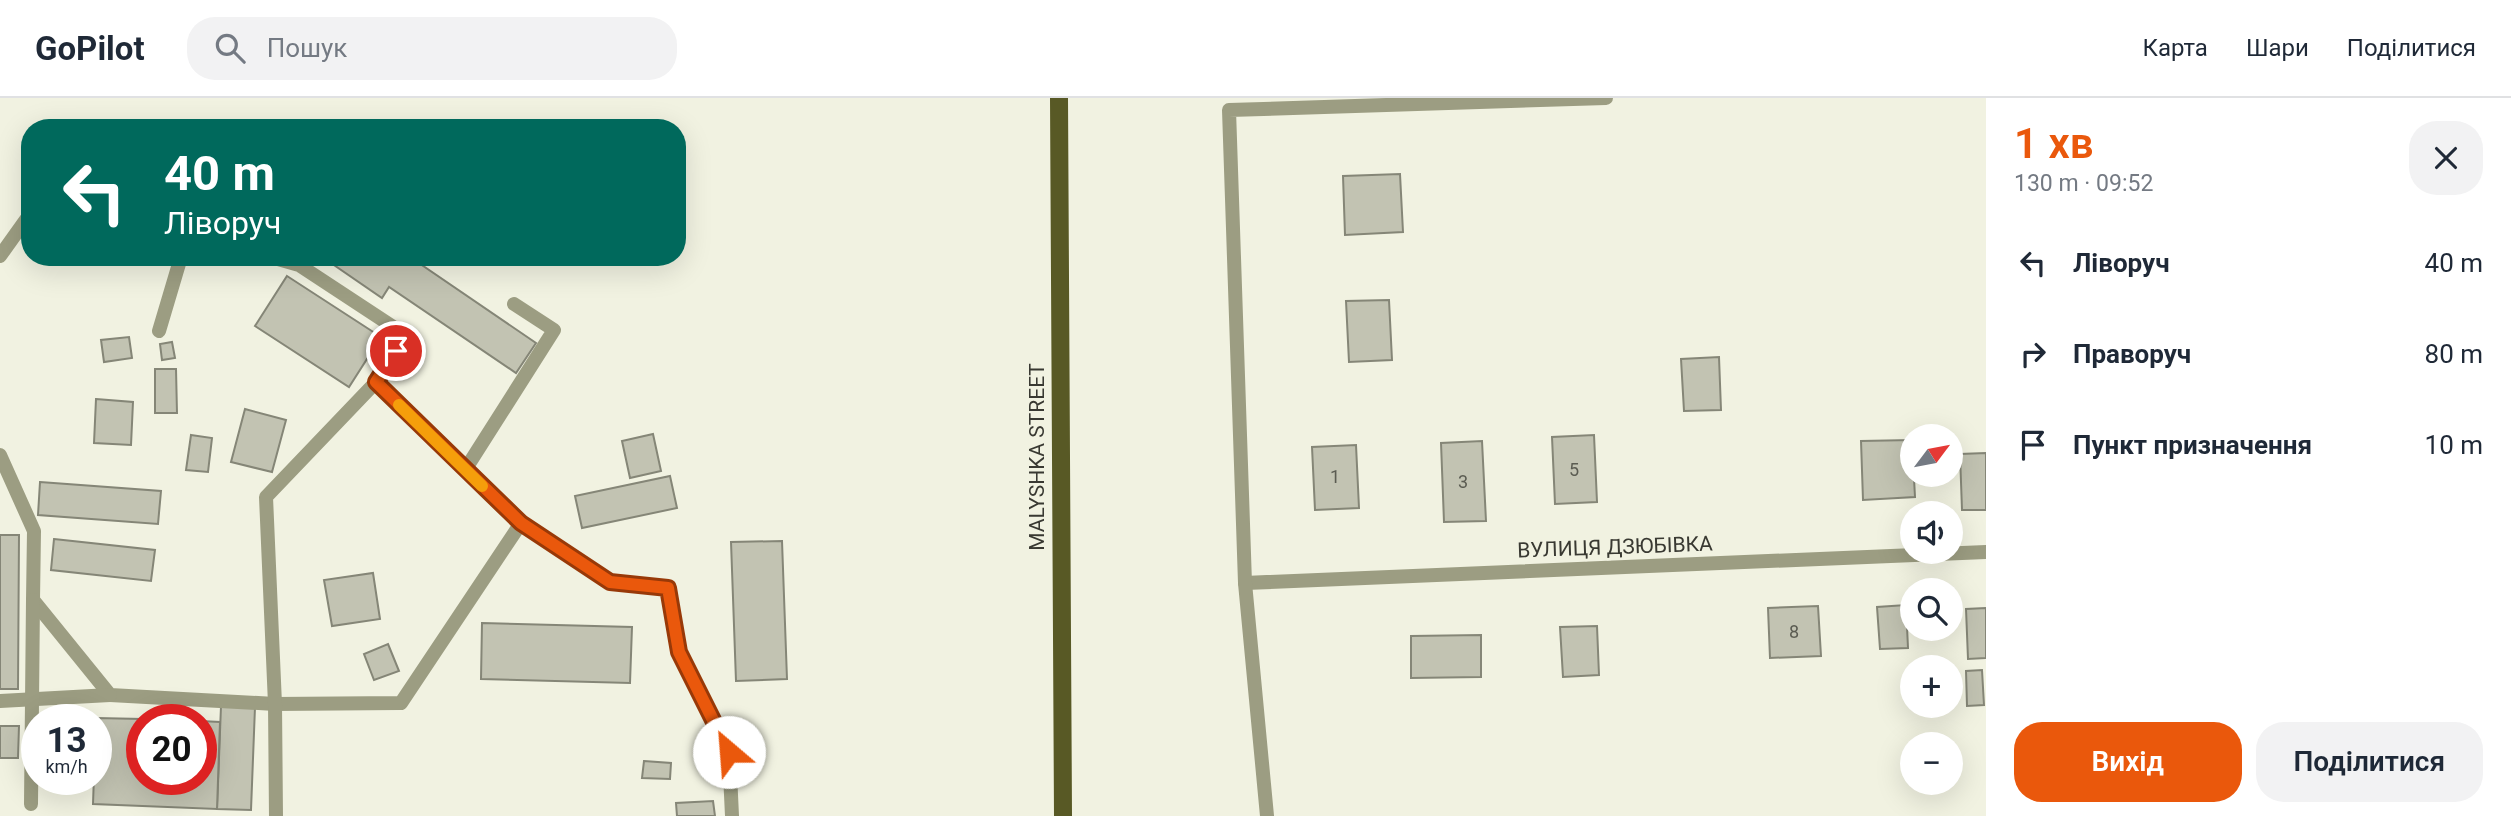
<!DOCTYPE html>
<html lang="uk">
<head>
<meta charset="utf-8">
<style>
	:root { --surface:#fff; --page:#f2f2f3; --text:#1f2937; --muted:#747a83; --line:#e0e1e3; --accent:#ea580c }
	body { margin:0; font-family:Roboto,sans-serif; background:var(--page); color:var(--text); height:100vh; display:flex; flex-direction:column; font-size:26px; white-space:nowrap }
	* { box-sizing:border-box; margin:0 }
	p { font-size:23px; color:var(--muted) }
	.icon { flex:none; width:38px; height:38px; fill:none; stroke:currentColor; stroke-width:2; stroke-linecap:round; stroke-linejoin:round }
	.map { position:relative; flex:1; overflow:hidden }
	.drawer { display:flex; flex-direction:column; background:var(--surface); width:525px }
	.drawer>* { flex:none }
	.hud { position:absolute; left:21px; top:21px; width:665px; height:147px; border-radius:28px; box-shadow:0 7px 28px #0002; background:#00695c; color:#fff; overflow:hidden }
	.needle { width:46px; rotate:58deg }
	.buttons { position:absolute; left:1900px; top:326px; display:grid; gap:14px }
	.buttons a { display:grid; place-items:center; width:63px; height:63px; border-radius:50%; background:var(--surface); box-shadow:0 7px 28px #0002; font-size:35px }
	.speed { position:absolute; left:21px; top:606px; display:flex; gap:14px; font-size:35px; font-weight:700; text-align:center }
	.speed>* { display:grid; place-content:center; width:91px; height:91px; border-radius:50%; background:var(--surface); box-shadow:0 7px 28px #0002; line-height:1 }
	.speed small { font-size:18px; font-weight:400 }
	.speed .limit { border:10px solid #d22; background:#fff; color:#111 }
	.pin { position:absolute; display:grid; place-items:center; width:60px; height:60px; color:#fff; margin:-30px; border:4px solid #fff; border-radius:50%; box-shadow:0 2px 7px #0007 }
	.me { position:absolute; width:77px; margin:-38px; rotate:333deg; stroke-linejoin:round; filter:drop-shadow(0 0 5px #0008) }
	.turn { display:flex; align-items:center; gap:24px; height:147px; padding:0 28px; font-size:32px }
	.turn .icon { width:91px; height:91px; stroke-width:2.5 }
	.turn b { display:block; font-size:49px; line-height:60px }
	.round { display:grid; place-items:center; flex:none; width:74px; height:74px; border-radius:28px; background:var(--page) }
	.headline { display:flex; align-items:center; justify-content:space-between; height:119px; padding:0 28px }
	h1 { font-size:42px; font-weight:600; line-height:52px; color:var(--accent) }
	.cta { display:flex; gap:14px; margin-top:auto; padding:14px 28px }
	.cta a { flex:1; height:80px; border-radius:28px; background:var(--accent); color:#fff; font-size:28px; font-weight:600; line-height:80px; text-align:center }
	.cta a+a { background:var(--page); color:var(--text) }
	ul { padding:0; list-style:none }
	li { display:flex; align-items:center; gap:21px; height:91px; padding:0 28px }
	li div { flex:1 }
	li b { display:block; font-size:26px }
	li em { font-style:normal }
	header { display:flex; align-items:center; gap:42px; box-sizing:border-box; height:98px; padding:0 35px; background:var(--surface); border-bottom:2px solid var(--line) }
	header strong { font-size:33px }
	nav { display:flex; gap:38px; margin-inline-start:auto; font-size:24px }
	.search { width:490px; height:63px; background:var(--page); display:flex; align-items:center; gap:18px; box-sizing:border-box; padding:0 24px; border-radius:28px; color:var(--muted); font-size:26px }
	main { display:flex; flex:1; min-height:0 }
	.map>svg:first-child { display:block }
	.building { fill:#c2c3b2; stroke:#858677; stroke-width:2 }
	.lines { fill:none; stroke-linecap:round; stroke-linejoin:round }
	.service { stroke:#9c9d82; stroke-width:14 }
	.minor { stroke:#9c9d82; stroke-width:14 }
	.primary { stroke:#585925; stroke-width:18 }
	.route-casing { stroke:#983908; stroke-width:18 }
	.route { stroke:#ea580c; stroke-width:12 }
	.slow { stroke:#f59e0b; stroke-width:12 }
	.labels { text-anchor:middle; stroke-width:5; stroke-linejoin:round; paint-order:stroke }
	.number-label { font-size:18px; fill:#5b5c52 }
	.street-label { font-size:21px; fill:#393932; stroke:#f1f2e1 }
</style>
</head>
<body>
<header>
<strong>GoPilot</strong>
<div class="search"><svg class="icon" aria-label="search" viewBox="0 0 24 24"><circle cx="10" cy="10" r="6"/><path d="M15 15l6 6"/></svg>Пошук</div>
<nav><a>Карта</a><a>Шари</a><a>Поділитися</a></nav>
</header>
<main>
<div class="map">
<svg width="1986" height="718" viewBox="0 0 1986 718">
	<rect width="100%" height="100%" fill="#f1f2e1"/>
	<!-- building -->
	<g class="building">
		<polygon points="1400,76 1403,134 1345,137 1343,78"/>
		<polygon points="335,159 410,159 536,245 516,275 389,189 382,200 331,165"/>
		<polygon points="287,178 381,239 349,289 255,228"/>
		<polygon points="1389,202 1392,262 1349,264 1346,203"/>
		<polygon points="129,239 132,260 104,264 101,242"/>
		<polygon points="172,244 175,260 162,262 160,246"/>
		<polygon points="1719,259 1721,312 1684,313 1681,261"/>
		<polygon points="155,271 176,271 177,315 155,315"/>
		<polygon points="96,301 133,304 131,347 94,345"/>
		<polygon points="245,311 286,322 272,374 231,364"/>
		<polygon points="653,336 661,373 630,380 622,343"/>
		<polygon points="191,337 212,340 208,374 186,372"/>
		<polygon points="1594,337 1597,404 1555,406 1552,339"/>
		<polygon points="1912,342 1915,399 1863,402 1861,343"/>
		<polygon points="1482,343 1486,423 1444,424 1441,345"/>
		<polygon points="1356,347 1359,410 1315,412 1312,349"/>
		<polygon points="1986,355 1986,412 1962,412 1960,356"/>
		<polygon points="670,378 677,410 582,430 575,398"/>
		<polygon points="40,384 161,393 158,426 38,417"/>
		<polygon points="0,437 19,437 18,591 0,591"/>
		<polygon points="54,441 155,452 151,483 51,472"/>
		<polygon points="782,443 787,581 736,583 731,444"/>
		<polygon points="373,475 380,521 332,528 324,482"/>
		<polygon points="1906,507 1908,550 1880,551 1877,509"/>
		<polygon points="1818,508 1821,558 1770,560 1768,510"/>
		<polygon points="1986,510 1986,560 1968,561 1966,511"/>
		<polygon points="482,525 632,529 630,585 481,581"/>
		<polygon points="1597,528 1599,577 1563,579 1560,529"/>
		<polygon points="1481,537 1481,579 1411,580 1411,538"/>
		<polygon points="388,546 399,573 374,582 364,556"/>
		<polygon points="1982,572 1984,607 1967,608 1966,573"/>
		<polygon points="221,608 255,609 251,712 217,711"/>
		<polygon points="96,620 142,621 142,681 201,681 201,623 220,624 217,711 93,706"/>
		<polygon points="0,628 19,628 18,660 0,660"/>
		<polygon points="644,663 671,665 670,681 642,680"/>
		<polygon points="713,703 715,718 677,718 676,705"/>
	</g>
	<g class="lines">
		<!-- service -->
		<g class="service">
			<polyline points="0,158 30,116"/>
			<polyline points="271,159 299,167 407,238 376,284 521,425 610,484 668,490 679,554 729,654 732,718"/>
			<polyline points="159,233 181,159"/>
			<polyline points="0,357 34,433 33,502 110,597 275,606 401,605 521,425"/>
			<polyline points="465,372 554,232 514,206"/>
			<polyline points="0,603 110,597"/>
			<polyline points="31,706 33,502"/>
			<polyline points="276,718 275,606 266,399 376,284"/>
		</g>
		<!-- minor -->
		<g class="minor">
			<polyline points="1245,485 1986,454"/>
			<polyline points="1267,718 1245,485 1229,12 1606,0"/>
		</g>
		<!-- primary -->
		<polyline class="primary" points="1059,0 1063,718"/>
	</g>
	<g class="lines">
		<!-- route casing -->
		<g class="route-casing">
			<polyline id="route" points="396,253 376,284 521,425 610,484 668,490 679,554 729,654"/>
		</g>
		<!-- route -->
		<use href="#route" class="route"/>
		<!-- slow -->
		<polyline class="slow" points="399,307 482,388"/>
	</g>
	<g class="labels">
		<!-- number labels -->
		<g class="number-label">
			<text x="1574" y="378">5</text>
			<text x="1335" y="385">1</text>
			<text x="1463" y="390">3</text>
			<text x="1794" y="540">8</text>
		</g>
		<!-- street labels -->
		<g class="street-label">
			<text transform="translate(1037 359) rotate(-90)" y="7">MALYSHKA STREET</text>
			<text transform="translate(1615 449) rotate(-2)" y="7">ВУЛИЦЯ ДЗЮБІВКА</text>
		</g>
	</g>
</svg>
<div class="buttons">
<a><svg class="needle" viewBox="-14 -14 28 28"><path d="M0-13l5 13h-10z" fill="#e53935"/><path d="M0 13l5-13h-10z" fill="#747a83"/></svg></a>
<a><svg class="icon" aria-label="sound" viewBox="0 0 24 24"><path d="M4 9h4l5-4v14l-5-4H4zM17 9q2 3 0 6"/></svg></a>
<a><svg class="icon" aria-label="search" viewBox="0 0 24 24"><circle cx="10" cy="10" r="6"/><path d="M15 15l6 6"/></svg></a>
<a>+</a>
<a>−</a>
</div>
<div class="speed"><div>13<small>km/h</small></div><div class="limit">20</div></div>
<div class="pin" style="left:396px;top:253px;background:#d93025"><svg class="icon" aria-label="arrive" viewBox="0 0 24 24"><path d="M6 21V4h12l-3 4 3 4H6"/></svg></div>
<svg class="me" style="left:729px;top:654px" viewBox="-20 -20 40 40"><circle r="19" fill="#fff"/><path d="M0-13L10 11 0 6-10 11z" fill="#ea580c"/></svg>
<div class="hud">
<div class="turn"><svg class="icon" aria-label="left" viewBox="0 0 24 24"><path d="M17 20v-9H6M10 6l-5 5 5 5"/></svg><div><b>40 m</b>Ліворуч</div></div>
</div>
</div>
<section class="drawer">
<div class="headline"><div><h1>1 хв</h1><p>130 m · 09:52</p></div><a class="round"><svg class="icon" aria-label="close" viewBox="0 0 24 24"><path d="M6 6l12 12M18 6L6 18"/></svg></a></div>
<ul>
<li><svg class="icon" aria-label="left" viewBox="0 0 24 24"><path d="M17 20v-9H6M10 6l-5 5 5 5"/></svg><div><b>Ліворуч</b></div><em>40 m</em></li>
<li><svg class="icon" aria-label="right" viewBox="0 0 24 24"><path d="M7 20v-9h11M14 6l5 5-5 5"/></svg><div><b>Праворуч</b></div><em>80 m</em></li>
<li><svg class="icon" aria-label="arrive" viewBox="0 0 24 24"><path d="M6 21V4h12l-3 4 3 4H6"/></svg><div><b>Пункт призначення</b></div><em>10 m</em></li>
</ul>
<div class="cta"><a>Вихід</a><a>Поділитися</a></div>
</section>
</main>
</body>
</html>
